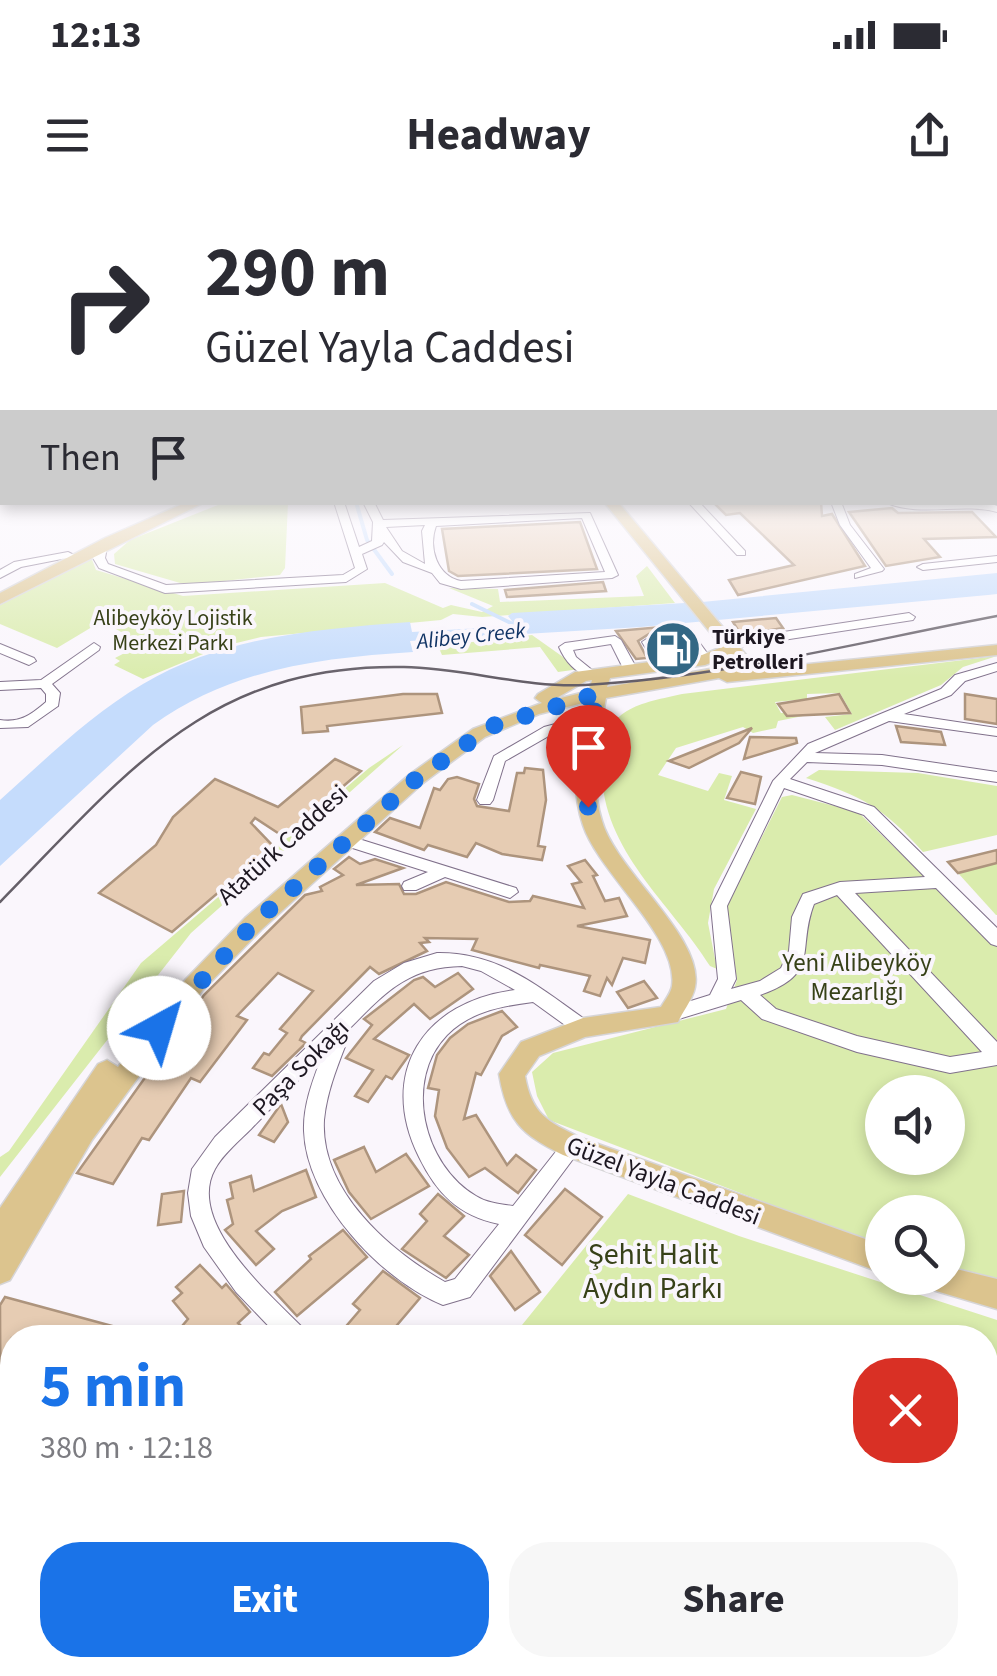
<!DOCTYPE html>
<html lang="en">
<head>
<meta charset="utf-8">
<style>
	:root { --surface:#fff; --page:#f7f7f7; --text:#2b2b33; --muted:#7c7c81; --accent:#1a73e8 }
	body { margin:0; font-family:"Source Sans 3",sans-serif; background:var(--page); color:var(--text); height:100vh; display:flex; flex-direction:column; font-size:38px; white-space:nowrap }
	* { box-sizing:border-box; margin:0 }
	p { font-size:32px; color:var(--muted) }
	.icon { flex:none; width:55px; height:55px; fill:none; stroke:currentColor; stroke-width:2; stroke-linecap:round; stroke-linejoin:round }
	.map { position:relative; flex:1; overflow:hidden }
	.drawer { position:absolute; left:0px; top:1125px; width:998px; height:352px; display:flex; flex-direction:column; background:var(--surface); border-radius:40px 40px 0 0; box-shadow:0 5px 15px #0003 }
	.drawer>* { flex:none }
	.top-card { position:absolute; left:0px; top:0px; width:998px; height:305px; box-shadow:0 5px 15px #0003; background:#fff; color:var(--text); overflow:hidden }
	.controls { position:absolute; left:865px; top:875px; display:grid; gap:20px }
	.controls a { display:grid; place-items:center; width:100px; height:100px; border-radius:50%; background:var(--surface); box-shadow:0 5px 15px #0003; font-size:50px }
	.pin { position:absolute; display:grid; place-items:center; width:85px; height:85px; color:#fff; margin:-102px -42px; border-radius:50% 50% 50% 0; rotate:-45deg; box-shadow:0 0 10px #0007 }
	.pin .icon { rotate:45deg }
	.me { position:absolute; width:110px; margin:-55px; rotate:39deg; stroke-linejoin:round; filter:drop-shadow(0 0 8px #0008) }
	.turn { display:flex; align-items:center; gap:35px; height:210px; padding:0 40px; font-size:45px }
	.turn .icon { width:130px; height:130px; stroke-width:2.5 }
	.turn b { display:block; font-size:70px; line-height:85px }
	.then { display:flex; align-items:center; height:95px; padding:0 40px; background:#0003; gap:20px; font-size:38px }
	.round { display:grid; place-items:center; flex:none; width:105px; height:105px; border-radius:40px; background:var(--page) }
	.headline { display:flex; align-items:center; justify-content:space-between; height:170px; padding:0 40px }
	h1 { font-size:60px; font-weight:700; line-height:75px; color:var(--accent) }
	.button { display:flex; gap:20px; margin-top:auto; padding:20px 40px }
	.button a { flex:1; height:115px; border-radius:40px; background:var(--accent); color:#fff; font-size:40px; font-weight:700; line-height:115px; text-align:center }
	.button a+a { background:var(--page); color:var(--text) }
	.status { display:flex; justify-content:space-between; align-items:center; height:70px; padding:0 50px; background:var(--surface); direction:ltr }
	.status svg { height:28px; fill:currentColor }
	header { display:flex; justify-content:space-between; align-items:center; height:130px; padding:0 40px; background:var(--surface); font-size:45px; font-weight:700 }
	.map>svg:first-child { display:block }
	.green { fill:#daecad; fill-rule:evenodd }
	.water { fill:#c5dcfc }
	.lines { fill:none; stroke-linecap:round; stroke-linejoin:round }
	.stream { stroke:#c5dcfc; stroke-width:4 }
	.building { fill:#e6ccb3; stroke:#ad947d; stroke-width:2.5 }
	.minor-casing { stroke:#80718b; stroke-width:2 }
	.major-casing { stroke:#d6d5d7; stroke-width:3 }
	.minor { fill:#fff; fill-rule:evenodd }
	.major { fill:#dcc48e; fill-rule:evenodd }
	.tram { stroke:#655f68; stroke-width:2.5 }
	.route { stroke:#1a73e8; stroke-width:18; stroke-dasharray:0 32.4 }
	.labels { text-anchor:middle; stroke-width:8; stroke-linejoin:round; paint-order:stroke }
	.far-park-label { font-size:22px; fill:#374118; stroke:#faf6fc }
	.far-water-label { font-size:22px; font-style:italic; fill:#113465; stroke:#faf6fc }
	.far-poi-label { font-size:22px; font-weight:bold; fill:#1d1721; stroke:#faf6fc; text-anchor:start }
	.street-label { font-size:25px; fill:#1d1721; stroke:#faf6fc }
	.park-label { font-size:25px; fill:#374118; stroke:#faf6fc }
	.near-park-label { font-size:30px; fill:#374118; stroke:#faf6fc }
</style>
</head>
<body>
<div class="status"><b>12:13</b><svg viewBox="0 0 49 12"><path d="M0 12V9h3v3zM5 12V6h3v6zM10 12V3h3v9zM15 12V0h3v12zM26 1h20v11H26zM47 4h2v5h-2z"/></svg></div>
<header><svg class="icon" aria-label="menu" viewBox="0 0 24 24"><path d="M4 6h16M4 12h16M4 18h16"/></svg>Headway<svg class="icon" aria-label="share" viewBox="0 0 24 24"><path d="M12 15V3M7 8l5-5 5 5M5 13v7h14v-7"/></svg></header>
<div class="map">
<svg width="997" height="1476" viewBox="0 0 997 1476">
	<rect width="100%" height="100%" fill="#faf6fc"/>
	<!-- green -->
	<g class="green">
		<polygon points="223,303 288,303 285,368 280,375 187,385 115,364 114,354 130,340"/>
		<polygon points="91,357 96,370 183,396 385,383 443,408 451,405 482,412 493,406 449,388 498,389 500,402 644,396 636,376 647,366 675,403 482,417 453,414 441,420 261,437 220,447 143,479 114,465 120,461 115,458 142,444 102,421 57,448 0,424 0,405"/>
		<polygon points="532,435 580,469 558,472 540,447 442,455 438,446"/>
		<path d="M997 456 963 467 941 485 835 530 825 517 852 514 840 493 807 494V499L775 502 781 513 804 511 808 515 778 521 776 528 753 533 743 527 676 548 658 575 708 591 719 573 732 576 724 600 756 609 714 689 708 723 717 769 710 766C670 702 600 649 602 567 603 510 632 505 682 494Z"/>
		<polygon points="403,545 191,733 0,977 0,957 9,951 141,763 369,568"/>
		<path d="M819 570 918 573 997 586V635L923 652C884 608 862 596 806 578Z"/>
		<path d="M792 595 858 612 997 747V1085H981L948 1072V1012H882V1047L549 920 537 896 532 872 553 853 726 809 737 780 726 708 782 597ZM882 892H948V958H882Z"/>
		<polygon points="997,663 997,715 996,715 958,673"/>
		<polygon points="628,994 739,1036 997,1120 997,1398 985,1404 985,1138 532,1137 522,1125"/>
	</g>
	<!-- water -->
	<path class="water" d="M997 373V394L988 395 641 427 410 441 413 452C319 458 231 469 153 525L0 666V600C46 559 90 515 143 484 224 436 319 429 410 422L412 432 516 426 508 416 512 413 702 402Z"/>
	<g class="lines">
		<!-- stream -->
		<g class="stream">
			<polyline points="356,302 367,340 392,374"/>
			<polyline points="472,404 521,428"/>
		</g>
	</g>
	<!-- building -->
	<g class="building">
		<polygon points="713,302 821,302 822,316 832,314 865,366 738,395 729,380 794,365 740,313 726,315"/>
		<polygon points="892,308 898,313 972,312 996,337 924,339 940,357 886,366 849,312"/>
		<polygon points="580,322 597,369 458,376 449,371 442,329"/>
		<polygon points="603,382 606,391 507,397 505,390"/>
		<polygon points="776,418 783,428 741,435 733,422"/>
		<polygon points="673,426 689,453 668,456 656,437 649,434 638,441 647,458 636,459 616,431"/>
		<polygon points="403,494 437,494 442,513 327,526 328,531 303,533 301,507"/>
		<polygon points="839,494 850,513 787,516 778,504"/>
		<polygon points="965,494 997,499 997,524 965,519"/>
		<polygon points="896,526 941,532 945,545 901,542"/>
		<polygon points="752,528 739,543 689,568 669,561"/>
		<polygon points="750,537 796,538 797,543 744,559"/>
		<polygon points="335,559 361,571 284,637 255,618 251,623 273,646 172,732 99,693 156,645 173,617 215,579 278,607"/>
		<polygon points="525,568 543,570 546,600 538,646 545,647 542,660 502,654 476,643 467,657 428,645 424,650 375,632 390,618 420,628 434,588 440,590 448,579 457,577 479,584 474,599 477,606 509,611 517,573 524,573"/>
		<polygon points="741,572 761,577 755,604 727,598"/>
		<polygon points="997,650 997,663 958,673 948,662"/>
		<polygon points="349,657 360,664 375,659 403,668 356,685 399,684 404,694 416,694 446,682 509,702 530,701 533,696 584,708 572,684 581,682 568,666 585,660 597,675 593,676 605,701 619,698 627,716 577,726 650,740 645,763 623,758 612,785 607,778 600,796 584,791 590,776 540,765 539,768 472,750 477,739 425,738 429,742 420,743 427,751 379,774 370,767 302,836 300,840 306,843 272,876 253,868 264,853 269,855 287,833 280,829 313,791 278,773 237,816 247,820 200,882 191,878 149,940 142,938 113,984 77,973 204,795 305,695 322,691 320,687 343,675 334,669"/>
		<polygon points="458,773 473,789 430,819 414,804 374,839 409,855 392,879 386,876 368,902 355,896 373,870 346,858 372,825 364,819 414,780 423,777 435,787"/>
		<polygon points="644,781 657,798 628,808 617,792"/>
		<polygon points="502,811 517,827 502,836 481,875 476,873 464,919 476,915 507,965 516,955 536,970 518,993 485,968 469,977 447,948 435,916 439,890 428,888 437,855 450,838 468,824"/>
		<polygon points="281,904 288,922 274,942 259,935"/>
		<polygon points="364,947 376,972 406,954 429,986 371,1019 349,992 334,960"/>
		<polygon points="306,970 316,997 282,1011 256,1031 274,1049 256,1065 225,1030 233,1024 227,1000 233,998 230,983 251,976 254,991"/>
		<polygon points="565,989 602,1017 562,1065 525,1035"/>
		<polygon points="184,991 181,1022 158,1025 162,994"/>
		<polygon points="438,994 464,1016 444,1036 469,1055 446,1078 402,1049 427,1021 420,1014"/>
		<polygon points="343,1030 367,1057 297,1116 275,1092 311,1059 309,1056"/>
		<polygon points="511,1051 540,1092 515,1110 490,1076"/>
		<polygon points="200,1065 222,1088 226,1084 250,1112 238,1123 253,1138 172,1138 188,1119 173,1101 182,1093 176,1087"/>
		<polygon points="383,1071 420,1098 386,1138 336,1138 360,1110 353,1104"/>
		<polygon points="5,1097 138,1133 138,1138 12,1138 12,1278 1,1308 0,1105"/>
	</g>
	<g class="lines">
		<!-- minor casing -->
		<g class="minor-casing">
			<g id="minor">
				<path d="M334 302H344L359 347 372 341 373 322 363 302H374L383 320 590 313 618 375 612 378 461 389 440 383 432 373 403 362 384 342 382 345 362 354 367 369 346 382 165 393 99 368 93 358 100 342H108L105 358 108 364 166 385 343 375 355 368ZM582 318 605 372 461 381C437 376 428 348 436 326ZM425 325 422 331 425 364 402 351 386 327Z"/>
				<polygon points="688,302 699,302 745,351 745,355 737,355"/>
				<polygon points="831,302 841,302 850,325 884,369 882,371 855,378 855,374 871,368 840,325"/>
				<path d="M885 302H986L997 306V312C961 302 919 318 885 302Z"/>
				<polygon points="68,352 74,355 72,357 21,367 0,378 0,370 14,362"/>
				<polygon points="997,356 997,362 923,370 917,367 923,364"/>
				<polygon points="909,413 915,417 913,420 725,449 719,445 725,441"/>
				<polygon points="684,426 688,427 710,457 710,463 700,463 678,430"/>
				<path d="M615 436 621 440 637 469 635 472H625L611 444 573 450 576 457 597 474 590 478C575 472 565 461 559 447L565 443Z"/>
				<polygon points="648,438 653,439 670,465 668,468 663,469 658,468 642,442"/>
				<path d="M94 443 100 447 99 450 52 484 60 493 58 506 28 527 0 528V520C20 523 31 515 46 502V494L41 488 0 490V482L41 480Z"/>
				<polygon points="0,444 34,458 36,461 29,465 0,453"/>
				<path d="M997 463V471L965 481 951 495 904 514 997 528V536L889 521 815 553 882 555 997 572V582L882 565 807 562 790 579 874 607 997 728V746L991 744 936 688 855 693 997 842V865L950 873 857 852 762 819 741 800 669 822 662 820 660 815 662 810 710 795 718 779 711 706 773 581 808 544 941 489 955 475ZM784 588 864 615 925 677 840 682 803 694 792 717 789 751 781 768 760 781 731 789 736 779 727 706ZM837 695 982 852 950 857 857 836 776 809 760 795C822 773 796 751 814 704Z"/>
				<polygon points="593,514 598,515 598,521 554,533 505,561 493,600 490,604 480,604 477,600 494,556 544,527"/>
				<polygon points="346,635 516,688 518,692 510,698 445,677 416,690 404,690 402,686 404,682 428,672 340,644 338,640"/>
				<path d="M437 753C500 752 540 788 590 823L592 828 590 833 583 836 576 833 533 802C502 806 471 811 447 835 403 880 423 965 476 996 487 1003 500 1004 513 1006L565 940 572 938 579 940 582 947 470 1097 443 1105C381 1080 306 1000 304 931 303 905 313 880 322 856 299 880 275 904 251 929 239 941 223 954 215 969 185 1023 272 1096 305 1130L309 1138H280L236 1092 204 1047 191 1016 188 993 192 969 215 937 374 781 404 763ZM462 766 481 771 515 790C424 801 377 873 419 957 436 992 458 1016 499 1024L455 1079 445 1082C390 1051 320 991 324 920 327 889 340 860 351 831L350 828C386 792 408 767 462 766Z"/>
				<polygon points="0,1332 12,1333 12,1359 0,1360"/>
				<polygon points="12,1385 12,1445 10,1450 0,1454 0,1394 2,1389"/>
				<polygon points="997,1407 997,1435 985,1439 985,1411"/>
				<polygon points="484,1465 564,1465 570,1476 490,1476"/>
				<polygon points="583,1465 620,1465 625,1476 588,1476"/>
				<polygon points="743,1465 873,1465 867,1476 737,1476"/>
			</g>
		</g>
		<!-- major casing -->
		<g class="major-casing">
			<g id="major">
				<polygon points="187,302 205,302 0,404 0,393 105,338"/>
				<path d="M604 302H618L747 456 749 470 997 445V455L727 482 719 478 606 498C598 540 589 579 602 621 616 671 705 738 695 787 693 799 683 811 678 822L585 837 539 856 525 876C532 915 547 921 581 938L882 1045V1073L563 955C521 934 507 921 499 874L521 842 583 818 661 807C665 800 671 793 672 786 679 737 599 674 583 625 569 584 578 544 587 502L539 514 485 537 423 583 261 730 202 791 92 940 10 1080 0 1084V1008L98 864 107 860 118 867 186 779 245 718 409 575 473 529 542 503 535 498 538 494 575 472 702 455 722 447ZM729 456 733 465 607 487 610 478 705 465ZM592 480 589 491 553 500 586 481Z"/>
				<polygon points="948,1067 997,1079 997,1109 926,1088 921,1078 948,1078"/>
			</g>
		</g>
		<!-- minor -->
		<use href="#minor" class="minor"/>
		<!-- major -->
		<use href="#major" class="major"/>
		<!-- tram -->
		<path class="tram" d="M0 702C125 575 208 463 404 467 465 468 524 488 585 485 724 477 860 442 997 416"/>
	</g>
	<!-- sky -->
	<linearGradient id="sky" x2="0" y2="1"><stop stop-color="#9ac4f0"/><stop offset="0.57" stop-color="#fdfbfe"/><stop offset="1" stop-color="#fdfbfe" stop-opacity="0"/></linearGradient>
	<rect width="997" height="478" fill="url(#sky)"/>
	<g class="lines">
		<!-- route -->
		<polyline class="route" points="159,828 253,724 416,579 492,526 600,493 582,556 588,607"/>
	</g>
	<!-- icons -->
	<defs>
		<g id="fuel-disc" transform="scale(2.875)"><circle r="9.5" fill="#336784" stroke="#faf6fc"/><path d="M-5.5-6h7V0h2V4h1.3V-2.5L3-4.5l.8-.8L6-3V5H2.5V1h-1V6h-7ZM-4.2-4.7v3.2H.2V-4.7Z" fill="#fff"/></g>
	</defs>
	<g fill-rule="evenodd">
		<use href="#fuel-disc" x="673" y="449"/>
	</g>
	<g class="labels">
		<!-- far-park labels -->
		<g class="far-park-label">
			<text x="173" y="425">Alibeyköy Lojistik<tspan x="173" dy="25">Merkezi Parkı</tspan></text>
		</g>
		<!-- far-water labels -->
		<g class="far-water-label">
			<text transform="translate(471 435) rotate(-6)" y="8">Alibey Creek</text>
		</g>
		<!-- far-poi labels -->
		<g class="far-poi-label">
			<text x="712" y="444">Türkiye<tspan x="712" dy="25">Petrolleri</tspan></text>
		</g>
		<!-- street labels -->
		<g class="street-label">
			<text transform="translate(282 644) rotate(-42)" y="9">Atatürk Caddesi</text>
			<text transform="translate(300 867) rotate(-45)" y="9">Paşa Sokağı</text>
			<text transform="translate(664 980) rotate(21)" y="9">Güzel Yayla Caddesi</text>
		</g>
		<!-- park labels -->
		<g class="park-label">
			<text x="857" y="771">Yeni Alibeyköy<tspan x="857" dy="29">Mezarlığı</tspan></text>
		</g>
		<!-- near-park labels -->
		<g class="near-park-label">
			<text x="653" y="1064">Şehit Halit<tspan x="653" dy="34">Aydın Parkı</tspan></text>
		</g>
	</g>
</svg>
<div class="controls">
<a><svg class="icon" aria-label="sound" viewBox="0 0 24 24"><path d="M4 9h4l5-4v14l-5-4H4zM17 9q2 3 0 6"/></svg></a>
<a><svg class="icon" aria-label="search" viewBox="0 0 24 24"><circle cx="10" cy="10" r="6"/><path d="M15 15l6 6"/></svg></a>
</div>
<div class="pin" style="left:588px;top:607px;background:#d93025"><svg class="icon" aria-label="arrive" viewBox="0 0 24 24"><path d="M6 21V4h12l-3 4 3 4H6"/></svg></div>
<svg class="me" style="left:159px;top:828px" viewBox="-20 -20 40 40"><circle r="19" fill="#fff"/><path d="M0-13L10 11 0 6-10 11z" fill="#1a73e8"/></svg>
<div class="top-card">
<div class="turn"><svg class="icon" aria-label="right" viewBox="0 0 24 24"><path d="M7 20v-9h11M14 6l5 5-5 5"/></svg><div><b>290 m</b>Güzel Yayla Caddesi</div></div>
<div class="then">Then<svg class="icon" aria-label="arrive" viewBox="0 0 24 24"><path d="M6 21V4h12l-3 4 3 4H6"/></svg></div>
</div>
<section class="drawer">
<div class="headline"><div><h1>5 min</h1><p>380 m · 12:18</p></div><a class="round" style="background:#d93025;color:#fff"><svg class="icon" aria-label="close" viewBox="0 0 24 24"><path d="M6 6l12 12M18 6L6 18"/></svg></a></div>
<div class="button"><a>Exit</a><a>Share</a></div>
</section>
</div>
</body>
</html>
